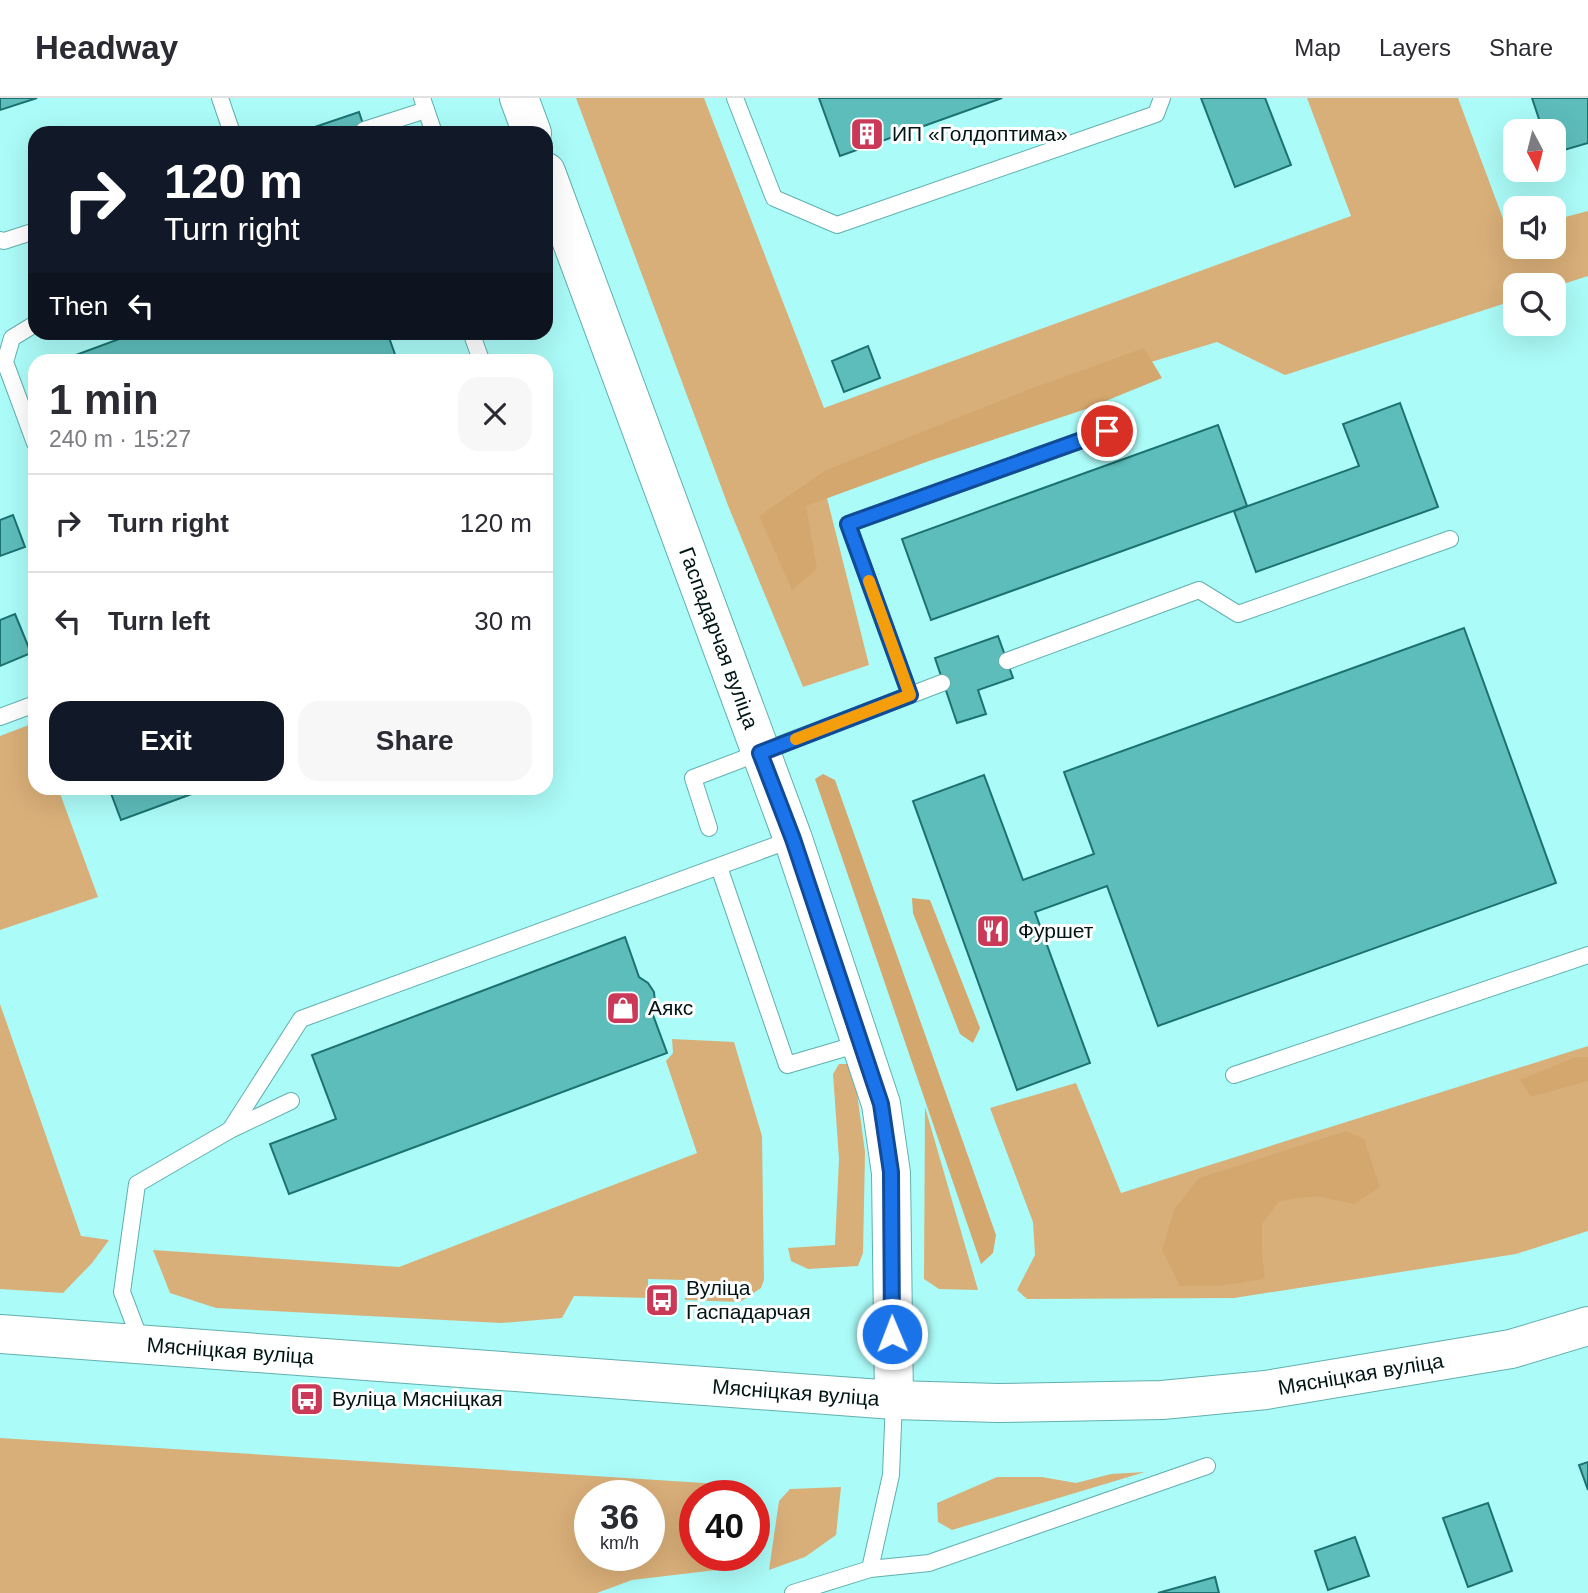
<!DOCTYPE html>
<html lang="en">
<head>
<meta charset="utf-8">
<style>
	:root { --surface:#fff; --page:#f7f7f7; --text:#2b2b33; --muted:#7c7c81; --line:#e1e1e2; --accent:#111827 }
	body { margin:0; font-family:Arial,sans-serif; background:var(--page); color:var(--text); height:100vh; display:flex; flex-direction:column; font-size:26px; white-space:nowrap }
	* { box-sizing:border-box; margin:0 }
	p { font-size:23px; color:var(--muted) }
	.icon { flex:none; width:38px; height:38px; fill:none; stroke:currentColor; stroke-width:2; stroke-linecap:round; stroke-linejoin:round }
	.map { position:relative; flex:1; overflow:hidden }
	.details { position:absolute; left:28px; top:256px; width:525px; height:441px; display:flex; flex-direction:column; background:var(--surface); border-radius:21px; box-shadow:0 7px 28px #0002 }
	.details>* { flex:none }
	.banner { position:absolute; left:28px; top:28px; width:525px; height:214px; border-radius:21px; box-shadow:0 7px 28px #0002; background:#111827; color:#fff; overflow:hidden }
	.needle { width:46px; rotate:173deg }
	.fabs { position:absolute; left:1503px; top:21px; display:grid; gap:14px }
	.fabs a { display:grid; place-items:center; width:63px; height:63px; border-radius:14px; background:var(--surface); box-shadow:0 7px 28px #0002; font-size:35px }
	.speed { position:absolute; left:574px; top:1382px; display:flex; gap:14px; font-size:35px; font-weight:700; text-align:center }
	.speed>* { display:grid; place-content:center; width:91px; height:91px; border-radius:50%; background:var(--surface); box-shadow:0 7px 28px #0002; line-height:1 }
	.speed small { font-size:18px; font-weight:400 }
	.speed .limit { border:10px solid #d22; background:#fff; color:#111 }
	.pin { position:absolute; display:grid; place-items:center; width:60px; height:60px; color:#fff; margin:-30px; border:4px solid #fff; border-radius:50%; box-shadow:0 2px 7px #0007 }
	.me { position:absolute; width:77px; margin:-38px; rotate:359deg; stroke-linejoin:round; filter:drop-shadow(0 0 5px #0008) }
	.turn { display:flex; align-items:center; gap:24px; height:147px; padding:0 21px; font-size:32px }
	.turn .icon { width:91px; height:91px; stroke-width:2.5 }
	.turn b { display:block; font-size:49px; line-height:60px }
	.then { display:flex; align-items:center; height:66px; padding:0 21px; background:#0003; gap:14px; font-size:26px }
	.round { display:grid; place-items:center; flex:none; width:74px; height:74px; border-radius:21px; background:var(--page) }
	.summary { display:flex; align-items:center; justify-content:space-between; height:119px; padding:0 21px }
	h1 { font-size:42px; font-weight:700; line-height:52px }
	.action { display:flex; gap:14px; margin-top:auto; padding:14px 21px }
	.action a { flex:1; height:80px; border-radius:21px; background:var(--accent); color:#fff; font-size:28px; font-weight:700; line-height:80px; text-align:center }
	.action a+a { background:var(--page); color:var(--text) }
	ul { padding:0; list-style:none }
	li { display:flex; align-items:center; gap:21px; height:98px; padding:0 21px; border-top:2px solid var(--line) }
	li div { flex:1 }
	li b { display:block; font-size:26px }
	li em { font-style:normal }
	header { display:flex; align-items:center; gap:42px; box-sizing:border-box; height:98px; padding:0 35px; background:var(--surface); border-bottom:2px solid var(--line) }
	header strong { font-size:33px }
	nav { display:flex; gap:38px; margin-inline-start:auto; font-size:24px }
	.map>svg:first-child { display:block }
	.green { fill:#d9af79; fill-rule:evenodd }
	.forest { fill:#d4a76e }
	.building { fill:#5dbdbb; stroke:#1b7270; stroke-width:2 }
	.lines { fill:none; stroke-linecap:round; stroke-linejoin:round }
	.lane-casing { stroke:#61b0ae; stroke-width:18 }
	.secondary-casing { stroke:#61b0ae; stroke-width:40 }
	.lane { stroke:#fff; stroke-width:16 }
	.secondary { stroke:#fff; stroke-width:38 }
	.route-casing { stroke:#114b97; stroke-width:18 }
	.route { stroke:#1a73e8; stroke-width:12 }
	.slow { stroke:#f59e0b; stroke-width:12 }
	.labels { text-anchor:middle; stroke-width:6; stroke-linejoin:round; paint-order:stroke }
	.poi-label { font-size:21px; fill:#001615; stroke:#fff; text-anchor:start }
	.street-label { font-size:21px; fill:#001615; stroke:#fff }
</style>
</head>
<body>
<header>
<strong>Headway</strong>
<nav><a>Map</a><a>Layers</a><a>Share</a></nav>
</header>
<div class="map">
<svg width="1588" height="1495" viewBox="0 0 1588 1495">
	<rect width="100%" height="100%" fill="#abfbf8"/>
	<!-- green -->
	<g class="green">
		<polygon points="576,0 704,0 824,310 1351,118 1307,0 1458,0 1508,134 1515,132 1516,149 1554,149 1554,122 1588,113 1588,178 1554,189 1554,187 1516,187 1515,202 1285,277 1217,244 1052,294 827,400 869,567 803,589 729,410"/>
		<polygon points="34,625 35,690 58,690 98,799 0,832 0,638"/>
		<polygon points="0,906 81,1138 109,1142 92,1165 63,1195 0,1191"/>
		<polygon points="672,941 734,944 762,1038 764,1182 761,1190 740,1204 685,1202 685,1182 648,1181 648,1200 574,1198 562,1220 501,1225 216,1210 170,1195 153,1152 399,1169 697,1055 666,963 673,955"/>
		<polygon points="1588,948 1588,1133 1516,1156 1234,1200 1027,1201 1017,1192 1035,1157 1033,1124 990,1010 1076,985 1121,1095"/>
		<polygon points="839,966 853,966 865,1054 863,1155 858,1168 808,1171 791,1163 788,1150 835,1147 839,1061 833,976"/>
		<polygon points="925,1009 978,1192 939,1191 924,1181"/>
		<path d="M0 1340 735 1387 741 1398H695V1458H736L733 1470 632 1482 597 1495H0ZM590 1398H649V1458H590Z"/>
		<polygon points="1145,1374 952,1432 938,1424 937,1405 997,1379 1042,1379 1076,1385 1111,1376"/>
		<polygon points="841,1389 836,1437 805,1459 769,1472 779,1403 790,1391"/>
	</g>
	<!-- forest -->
	<g class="forest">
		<polygon points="1144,250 1162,280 1086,311 929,363 806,408 817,471 792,492 759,418 826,372 1030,291"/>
		<polygon points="823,676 835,682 996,1137 993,1155 981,1166 815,681"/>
		<polygon points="912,800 930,802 980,930 973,945 960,936 913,815"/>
		<polygon points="1576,959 1588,959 1588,983 1531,999 1520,982"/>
		<polygon points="1346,1033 1364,1041 1380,1089 1354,1106 1316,1098 1279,1103 1262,1126 1262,1154 1265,1181 1218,1188 1180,1188 1162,1152 1174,1112 1199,1080"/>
	</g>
	<!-- building -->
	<g class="building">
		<polygon points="0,0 37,0 0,12"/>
		<polygon points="819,0 1002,0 840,58"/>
		<polygon points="1201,0 1265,0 1291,67 1235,89"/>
		<polygon points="1532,0 1588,0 1588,45 1554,55 1554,33 1543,33"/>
		<polygon points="359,14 366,35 297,35"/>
		<polygon points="138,234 387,234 397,262 75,262 73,258"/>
		<polygon points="868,248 880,280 844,294 832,263"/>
		<polygon points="1400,305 1438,409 1256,474 1234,413 1359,368 1343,326"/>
		<polygon points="1218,327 1247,408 931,522 902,441"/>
		<polygon points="13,417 25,449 0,458 0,422"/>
		<polygon points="15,516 31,555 0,568 0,522"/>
		<polygon points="1464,530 1556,785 1158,928 1107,788 1035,814 1090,965 1017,992 913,703 984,677 1023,782 1094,756 1064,674"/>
		<polygon points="998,538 1013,580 978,592 986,616 957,625 935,560"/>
		<polygon points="109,690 208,690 121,722"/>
		<polygon points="625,839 639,879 648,885 654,894 655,905 653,917 667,955 289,1096 270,1046 336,1021 312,957"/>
		<polygon points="1588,1364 1588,1392 1579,1367"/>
		<polygon points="1488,1405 1512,1473 1468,1489 1443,1420"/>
		<polygon points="1355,1439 1369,1478 1328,1492 1315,1453"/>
		<polygon points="1215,1479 1219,1495 1158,1495"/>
	</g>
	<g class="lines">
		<!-- lane casing -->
		<g class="lane-casing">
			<g id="lane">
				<polyline points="220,0 232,35"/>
				<polyline points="422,0 434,35"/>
				<polyline points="735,0 774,100 837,127 1156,16 1162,0"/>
				<polyline points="364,32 426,12"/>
				<polyline points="0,142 4,143 35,133"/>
				<polyline points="35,226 12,240 5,264 35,345"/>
				<polyline points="471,234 480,259"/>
				<polyline points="1007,563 1199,492 1238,516 1450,441"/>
				<polyline points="910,597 848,426 1107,333"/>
				<polyline points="0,619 35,606"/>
				<polyline points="709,730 693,680 942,585"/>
				<polyline points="719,769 787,967 862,945"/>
				<polyline points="1234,977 1588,857"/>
				<polyline points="230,1032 301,921 793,741"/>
				<polyline points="141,1244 122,1194 137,1086 230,1032 291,1003"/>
				<polyline points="870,1471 929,1465 1207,1368"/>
				<polyline points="793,1495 870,1471 891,1377 894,1302"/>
			</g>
		</g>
		<!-- secondary casing -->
		<g class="secondary-casing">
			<g id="secondary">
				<polyline points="519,0 532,35"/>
				<path id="s1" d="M546 74 793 741 881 1006 891 1075 894 1302"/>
				<path id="s2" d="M0 1236 894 1302 998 1305 1162 1302 1266 1292 1511 1251 1588 1228"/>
			</g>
		</g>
		<!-- lane -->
		<use href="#lane" class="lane"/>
		<!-- secondary -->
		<use href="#secondary" class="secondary"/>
	</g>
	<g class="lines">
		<!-- route casing -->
		<g class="route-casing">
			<polyline id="route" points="892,1236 891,1074 881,1006 793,741 760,655 910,597 848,426 1107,333"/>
		</g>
		<!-- route -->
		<use href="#route" class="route"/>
		<!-- slow -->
		<polyline class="slow" points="796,641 910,597 869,483"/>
	</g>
	<!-- icons -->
	<defs>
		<g id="building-square" transform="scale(1.75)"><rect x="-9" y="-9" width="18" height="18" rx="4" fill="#ca3a58" stroke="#fff"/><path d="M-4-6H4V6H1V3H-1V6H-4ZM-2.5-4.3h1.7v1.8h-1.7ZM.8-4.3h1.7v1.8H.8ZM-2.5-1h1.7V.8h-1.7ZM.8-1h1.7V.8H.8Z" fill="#fff"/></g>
		<g id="restaurant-square" transform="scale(1.75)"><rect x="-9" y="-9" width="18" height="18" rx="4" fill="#ca3a58" stroke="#fff"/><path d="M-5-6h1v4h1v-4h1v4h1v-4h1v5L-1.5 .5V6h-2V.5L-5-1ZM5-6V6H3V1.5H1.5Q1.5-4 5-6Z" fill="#fff"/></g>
		<g id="shop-square" transform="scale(1.75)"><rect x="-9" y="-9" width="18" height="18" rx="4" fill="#ca3a58" stroke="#fff"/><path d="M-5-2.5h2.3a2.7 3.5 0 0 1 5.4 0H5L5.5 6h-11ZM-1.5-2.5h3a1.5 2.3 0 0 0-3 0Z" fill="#fff"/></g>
		<g id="bus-square" transform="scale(1.75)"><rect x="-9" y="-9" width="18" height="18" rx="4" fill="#ca3a58" stroke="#fff"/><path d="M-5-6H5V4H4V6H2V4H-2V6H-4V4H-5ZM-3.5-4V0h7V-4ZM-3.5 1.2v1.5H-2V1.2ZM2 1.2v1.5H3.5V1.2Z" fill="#fff"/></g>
	</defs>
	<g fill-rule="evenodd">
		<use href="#building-square" x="867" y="36"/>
		<use href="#restaurant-square" x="993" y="833"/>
		<use href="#shop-square" x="623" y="910"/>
		<use href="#bus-square" x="662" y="1202"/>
		<use href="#bus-square" x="307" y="1301"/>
	</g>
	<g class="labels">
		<!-- poi labels -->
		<g class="poi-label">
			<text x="892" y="43">ИП «Голдоптима»</text>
			<text x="1018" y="840">Фуршет</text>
			<text x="648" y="917">Аякс</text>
			<text x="686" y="1197">Вуліца<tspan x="686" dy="24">Гаспадарчая</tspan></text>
			<text x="332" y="1308">Вуліца Мясніцкая</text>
		</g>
		<!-- street labels -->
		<g class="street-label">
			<text dy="7" stroke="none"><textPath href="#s1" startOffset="497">Гаспадарчая вуліца</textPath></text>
			<text dy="7" stroke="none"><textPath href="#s2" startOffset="231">Мясніцкая вуліца</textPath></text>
			<text dy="7" stroke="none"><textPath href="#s2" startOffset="1365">Мясніцкая вуліца</textPath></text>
			<text dy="7" stroke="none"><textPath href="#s2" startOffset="798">Мясніцкая вуліца</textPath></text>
		</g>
	</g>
</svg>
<div class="fabs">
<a><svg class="needle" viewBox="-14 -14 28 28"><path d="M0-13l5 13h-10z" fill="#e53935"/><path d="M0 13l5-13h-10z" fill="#7c7c81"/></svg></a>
<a><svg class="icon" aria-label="sound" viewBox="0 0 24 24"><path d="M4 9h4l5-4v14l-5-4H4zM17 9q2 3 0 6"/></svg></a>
<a><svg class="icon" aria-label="search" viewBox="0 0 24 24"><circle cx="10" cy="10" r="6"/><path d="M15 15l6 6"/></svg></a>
</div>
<div class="speed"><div>36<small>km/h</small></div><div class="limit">40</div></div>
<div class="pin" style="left:1107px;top:333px;background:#d93025"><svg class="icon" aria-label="arrive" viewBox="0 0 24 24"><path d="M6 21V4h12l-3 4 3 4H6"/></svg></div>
<svg class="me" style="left:892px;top:1236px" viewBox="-20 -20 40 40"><circle r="17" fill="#1a73e8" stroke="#fff" stroke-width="3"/><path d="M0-11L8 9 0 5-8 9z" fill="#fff"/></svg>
<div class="banner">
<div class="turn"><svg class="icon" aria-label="right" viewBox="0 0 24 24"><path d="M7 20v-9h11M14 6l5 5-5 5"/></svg><div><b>120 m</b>Turn right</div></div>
<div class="then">Then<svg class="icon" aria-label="left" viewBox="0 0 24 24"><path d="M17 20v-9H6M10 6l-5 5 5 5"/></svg></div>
</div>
<section class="details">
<div class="summary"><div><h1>1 min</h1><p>240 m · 15:27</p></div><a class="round"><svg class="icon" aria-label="close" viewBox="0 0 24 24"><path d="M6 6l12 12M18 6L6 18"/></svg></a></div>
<ul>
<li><svg class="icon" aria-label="right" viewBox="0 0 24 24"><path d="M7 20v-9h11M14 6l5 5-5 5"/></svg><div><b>Turn right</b></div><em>120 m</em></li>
<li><svg class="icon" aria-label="left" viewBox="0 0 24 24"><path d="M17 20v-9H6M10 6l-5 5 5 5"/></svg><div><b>Turn left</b></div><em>30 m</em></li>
</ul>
<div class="action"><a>Exit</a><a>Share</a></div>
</section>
</div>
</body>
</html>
